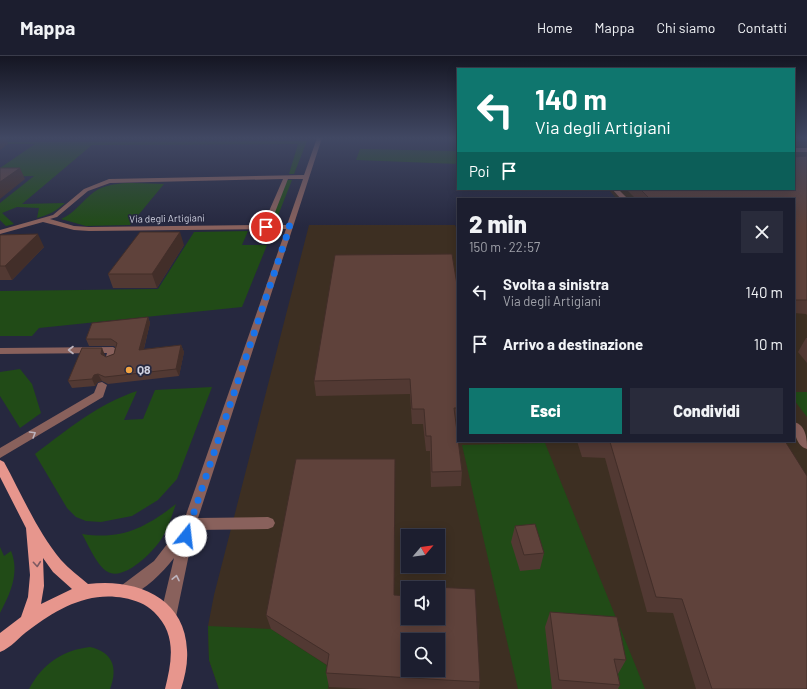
<!DOCTYPE html>
<html lang="it">
<head>
<meta charset="utf-8">
<style>
	:root { --surface:#1c1e2f; --page:#292b3b; --text:#f1f3f6; --muted:#a0a2aa; --line:#3a3c4b; --accent:#0f766e }
	body { margin:0; font-family:Barlow,sans-serif; background:var(--page); color:var(--text); height:100vh; display:flex; flex-direction:column; font-size:15px; white-space:nowrap }
	* { box-sizing:border-box; margin:0 }
	p { font-size:13px; color:var(--muted) }
	.icon { flex:none; width:22px; height:22px; fill:none; stroke:currentColor; stroke-width:2; stroke-linecap:round; stroke-linejoin:round }
	.map { position:relative; flex:1; overflow:hidden }
	.panel { position:absolute; left:457px; top:142px; width:338px; height:244px; display:flex; flex-direction:column; background:var(--surface); border-radius:0px; box-shadow:0 2px 10px #0003,0 0 0 1px var(--line) }
	.panel>* { flex:none }
	.top-card { position:absolute; left:457px; top:12px; width:338px; height:122px; border-radius:0px; box-shadow:0 2px 10px #0003,0 0 0 1px var(--line); background:#0f766e; color:#fff; overflow:hidden }
	.needle { width:26px; rotate:61deg }
	.buttons { position:absolute; left:401px; top:473px; display:grid; gap:8px }
	.buttons a { display:grid; place-items:center; width:44px; height:44px; border-radius:0px; background:var(--surface); box-shadow:0 2px 10px #0003,0 0 0 1px var(--line); font-size:20px }
	.pin { position:absolute; display:grid; place-items:center; width:34px; height:34px; color:#fff; margin:-17px; border:2px solid #fff; border-radius:50%; box-shadow:0 1px 4px #0007 }
	.me { position:absolute; width:44px; margin:-22px; rotate:16deg; stroke-linejoin:round; filter:drop-shadow(0 0 3px #0008) }
	.turn { display:flex; align-items:center; gap:14px; height:84px; padding:0 12px; font-size:18px }
	.turn .icon { width:52px; height:52px; stroke-width:2.5 }
	.turn b { display:block; font-size:28px; line-height:34px }
	.then { display:flex; align-items:center; height:38px; padding:0 12px; background:#0003; gap:8px; font-size:15px }
	.round { display:grid; place-items:center; flex:none; width:42px; height:42px; border-radius:0px; background:var(--page) }
	.headline { display:flex; align-items:center; justify-content:space-between; height:68px; padding:0 12px }
	h1 { font-size:24px; font-weight:800; line-height:30px }
	.primary-button { display:flex; gap:8px; margin-top:auto; padding:8px 12px }
	.primary-button a { flex:1; height:46px; border-radius:0px; background:var(--accent); color:#fff; font-size:16px; font-weight:800; line-height:46px; text-align:center }
	.primary-button a+a { background:var(--page); color:var(--text) }
	ul { padding:0; list-style:none }
	li { display:flex; align-items:center; gap:12px; height:52px; padding:0 12px }
	li div { flex:1 }
	li b { display:block; font-size:15px }
	li em { font-style:normal }
	header { display:flex; align-items:center; gap:24px; box-sizing:border-box; height:56px; padding:0 20px; background:var(--surface); border-bottom:1px solid var(--line) }
	header strong { font-size:19px }
	nav { display:flex; gap:22px; margin-inline-start:auto; font-size:14px }
	.map>svg:first-child { display:block }
	.industrial { fill:#3d2f22; fill-rule:evenodd }
	.green { fill:#214b17 }
	.lines { fill:none; stroke-linecap:round; stroke-linejoin:round }
	.minor { fill:#89615c; fill-rule:evenodd }
	.major { fill:#e7968d; fill-rule:evenodd }
	.wall { fill:#523933 }
	.shaded-wall { fill:#422e29 }
	.building { fill:#5f423b; stroke:#422e29; fill-rule:evenodd }
	.oneway { stroke:#bdb4be }
	.oneway2 { stroke:#7d5a62 }
	.route { stroke:#1a73e8; stroke-width:7; stroke-dasharray:0 12.6 }
	.poi-dot { fill:#f3a442; stroke:#26283f; stroke-width:1.5 }
	.labels { text-anchor:middle; stroke-width:3.5; stroke-linejoin:round; paint-order:stroke }
	.far-street-label { font-size:10px; fill:#ced0df; stroke:#26283f }
	.poi-label { font-size:12px; font-weight:bold; fill:#ced0df; stroke:#26283f; text-anchor:start }
</style>
</head>
<body>
<header>
<strong>Mappa</strong>
<nav><a>Home</a><a>Mappa</a><a>Chi siamo</a><a>Contatti</a></nav>
</header>
<div class="map">
<svg width="807" height="633" viewBox="0 0 807 633">
	<rect width="100%" height="100%" fill="#26283f"/>
	<!-- industrial -->
	<path class="industrial" d="M794 82H807V633H219L209 604 208 570 214 539 309 169H455L458 176V385H794V143H617L608 133H794ZM408 480H438V510H408ZM408 532H438V562H408ZM408 584H438V614H408Z"/>
	<!-- green -->
	<g class="green">
		<path d="M307 85 294 118H289L298 88 92 89 22 148 65 147C56 155 49 159 37 162L39 152 17 151 2 157 14 168 6 170 0 164V147L34 120 0 121V112L35 88H0V86Z"/>
		<polygon points="360,93 458,95 458,108 356,104"/>
		<polygon points="287,124 292,124 275,167 270,167"/>
		<path d="M164 128 130 169 86 170 61 163C75 157 83 144 94 136 112 123 144 128 164 128Z"/>
		<polygon points="248,175 242,189 267,189 242,251 39,272 32,280 0,280 0,235 158,233 194,176"/>
		<polygon points="20,313 32,328 41,357 20,372 0,340 0,316"/>
		<path d="M212 331 177 423 158 444 132 460 101 466 86 465 76 461 67 452 35 398C68 373 98 348 137 335L124 364 143 363 155 334Z"/>
		<polygon points="794,336 807,336 807,361 794,344"/>
		<polygon points="545,387 645,633 518,633 462,389"/>
		<path d="M176 448C172 459 168 472 162 482 154 495 125 525 108 516 97 510 89 490 82 478 122 484 145 472 176 448Z"/>
		<path d="M0 491 4 500 11 495C20 517 10 538 0 557Z"/>
		<polygon points="208,570 271,573 331,612 328,633 219,633 209,604"/>
		<path d="M90 591C113 596 118 612 110 633H29C42 608 63 594 90 591Z"/>
	</g>
	<g class="lines">
		<!-- minor -->
		<g class="minor">
			<path d="M317 82H322L198 462 268 461 273 463 275 467 273 471 268 473 194 474 176 561 173 566 168 569 163 566 160 561 174 502C162 517 146 534 127 541L122 539 120 534 122 529 154 505 178 474 181 473 286 173 89 175 74 174 43 166 0 178V174L53 159 84 133 109 123 304 119ZM283 123 263 169 89 171 74 170 50 163 57 161 88 135 110 127ZM288 123H303L287 169H270Z"/>
			<rect x="794" y="92" width="13" height="4"/>
			<polygon points="612,133 618,133 628,143 621,143"/>
			<polygon points="113,291 118,294 115,304 110,307 105,304 107,297 0,298 0,292"/>
			<polygon points="102,326 107,329 103,341 0,402 0,392 94,337 98,327"/>
			<path d="M794 366C806 369 807 383 807 393 796 390 794 376 794 366Z"/>
		</g>
		<!-- major -->
		<path class="major" d="M0 404 4 406C22 439 37 475 61 504 69 513 79 520 88 528 134 522 185 540 187 594 188 607 185 620 181 633H165C172 605 177 578 154 556 146 548 135 544 124 542 88 535 57 553 29 574 19 581 11 592 0 596V577L21 561 28 541 30 519 26 472 0 421ZM43 502 53 516 72 533 41 548 44 530Z"/>
	</g>
	<!-- wall -->
	<g class="wall">
		<polygon points="807,100 807,259 806,258 794,257 794,143 636,143 626,133 794,133"/>
		<polygon points="0,179 44,191 12,224 0,224"/>
		<polygon points="184,189 157,232 113,232 108,218"/>
		<polygon points="458,235 458,367 456,368 462,415 461,430 431,431 430,395 426,395 423,368 412,368 410,338 316,340 314,325"/>
		<polygon points="148,261 150,267 144,293 181,289 184,296 179,320 108,328 102,325 98,326 95,330 72,332 68,325 105,299 105,300 106,301 114,298 115,291 114,290 89,290 86,283"/>
		<polygon points="806,282 807,282 807,307 798,296"/>
		<polygon points="577,385 785,385 807,633 696,633 673,557 647,556 605,402 582,401"/>
		<polygon points="395,419 394,539 480,626 479,633 369,633 329,631 326,617 327,609 271,573 266,559"/>
		<polygon points="515,470 544,497 540,513 520,515 511,486"/>
		<polygon points="550,556 626,604 618,618 620,629 618,633 552,633 545,571"/>
	</g>
	<!-- shaded-wall -->
	<g class="shaded-wall">
		<polygon points="0,82 6,82 8,88 0,94"/>
		<polygon points="20,112 25,123 0,143 0,126"/>
		<polygon points="180,176 184,189 157,232 152,218"/>
		<polygon points="38,178 44,191 12,224 5,210"/>
		<polygon points="148,261 150,267 142,300 139,294"/>
		<polygon points="181,289 184,296 179,320 176,313"/>
		<polygon points="102,292 105,299 104,305 101,298"/>
		<polygon points="98,318 102,325 98,326 95,330 92,323 94,319"/>
		<polygon points="395,403 395,419 394,554 394,539"/>
	</g>
	<!-- building -->
	<g class="building">
		<polygon points="807,100 807,244 794,244 794,143 650,143 640,133 794,133 794,101"/>
		<polygon points="0,112 20,112 0,126"/>
		<polygon points="140,176 180,176 152,218 108,218"/>
		<polygon points="38,178 5,210 0,210 0,179"/>
		<polygon points="452,198 458,235 458,352 454,352 462,415 432,416 431,380 426,380 424,353 412,353 410,323 314,325 335,199"/>
		<polygon points="148,261 139,294 181,289 176,313 105,321 98,318 94,319 92,323 68,325 82,292 102,292 101,298 106,301 114,298 117,287 111,283 86,283 92,267"/>
		<polygon points="590,385 785,385 807,420 807,633 712,633 682,543 656,541 610,386"/>
		<path d="M296 403H395L394 539 408 540V562H438V532H434V531L475 533 480 626 326 617 329 598 266 559ZM408 584H438V614H408Z"/>
		<polygon points="535,468 544,497 524,499 515,470"/>
		<polygon points="550,556 617,561 626,604 614,603 620,629 559,624"/>
	</g>
	<!-- one-way arrows -->
	<defs><path id="oneway-chevron" d="M-2-3.5L2.5 0L-2 3.5" fill="none" stroke-width="1.6" stroke-linecap="round" stroke-linejoin="round"/></defs>
	<g class="oneway">
		<use href="#oneway-chevron" transform="translate(71 294) rotate(180)"/>
		<use href="#oneway-chevron" transform="translate(33 378) rotate(-31)"/>
		<use href="#oneway-chevron" transform="translate(176 522) rotate(-78)"/>
	</g>
	<use class="oneway2" href="#oneway-chevron" transform="translate(37 508) rotate(85)"/>
	<!-- sky -->
	<linearGradient id="sky" x2="0" y2="1"><stop stop-color="#151623"/><stop offset="0.48" stop-color="#414863"/><stop offset="1" stop-color="#414863" stop-opacity="0"/></linearGradient>
	<rect width="807" height="171" fill="url(#sky)"/>
	<g class="lines">
		<!-- route -->
		<polyline class="route" points="186,480 290,170 266,171"/>
	</g>
	<!-- markers -->
	<circle class="poi-dot" cx="129" cy="314" r="4"/>
	<g class="labels">
		<!-- far-street labels -->
		<g class="far-street-label">
			<text transform="translate(167 162) rotate(-1)" y="4">Via degli Artigiani</text>
		</g>
		<!-- poi labels -->
		<g class="poi-label">
			<text x="137" y="318">Q8</text>
		</g>
	</g>
</svg>
<div class="buttons">
<a><svg class="needle" viewBox="-14 -14 28 28"><path d="M0-13l5 13h-10z" fill="#e53935"/><path d="M0 13l5-13h-10z" fill="#a0a2aa"/></svg></a>
<a><svg class="icon" aria-label="sound" viewBox="0 0 24 24"><path d="M4 9h4l5-4v14l-5-4H4zM17 9q2 3 0 6"/></svg></a>
<a><svg class="icon" aria-label="search" viewBox="0 0 24 24"><circle cx="10" cy="10" r="6"/><path d="M15 15l6 6"/></svg></a>
</div>
<div class="pin" style="left:266px;top:171px;background:#d93025"><svg class="icon" aria-label="arrive" viewBox="0 0 24 24"><path d="M6 21V4h12l-3 4 3 4H6"/></svg></div>
<svg class="me" style="left:186px;top:480px" viewBox="-20 -20 40 40"><circle r="19" fill="#fff"/><path d="M0-13L10 11 0 6-10 11z" fill="#1a73e8"/></svg>
<div class="top-card">
<div class="turn"><svg class="icon" aria-label="left" viewBox="0 0 24 24"><path d="M17 20v-9H6M10 6l-5 5 5 5"/></svg><div><b>140 m</b>Via degli Artigiani</div></div>
<div class="then">Poi<svg class="icon" aria-label="arrive" viewBox="0 0 24 24"><path d="M6 21V4h12l-3 4 3 4H6"/></svg></div>
</div>
<section class="panel">
<div class="headline"><div><h1>2 min</h1><p>150 m · 22:57</p></div><a class="round"><svg class="icon" aria-label="close" viewBox="0 0 24 24"><path d="M6 6l12 12M18 6L6 18"/></svg></a></div>
<ul>
<li><svg class="icon" aria-label="left" viewBox="0 0 24 24"><path d="M17 20v-9H6M10 6l-5 5 5 5"/></svg><div><b>Svolta a sinistra</b><p>Via degli Artigiani</p></div><em>140 m</em></li>
<li><svg class="icon" aria-label="arrive" viewBox="0 0 24 24"><path d="M6 21V4h12l-3 4 3 4H6"/></svg><div><b>Arrivo a destinazione</b></div><em>10 m</em></li>
</ul>
<div class="primary-button"><a>Esci</a><a>Condividi</a></div>
</section>
</div>
</body>
</html>
